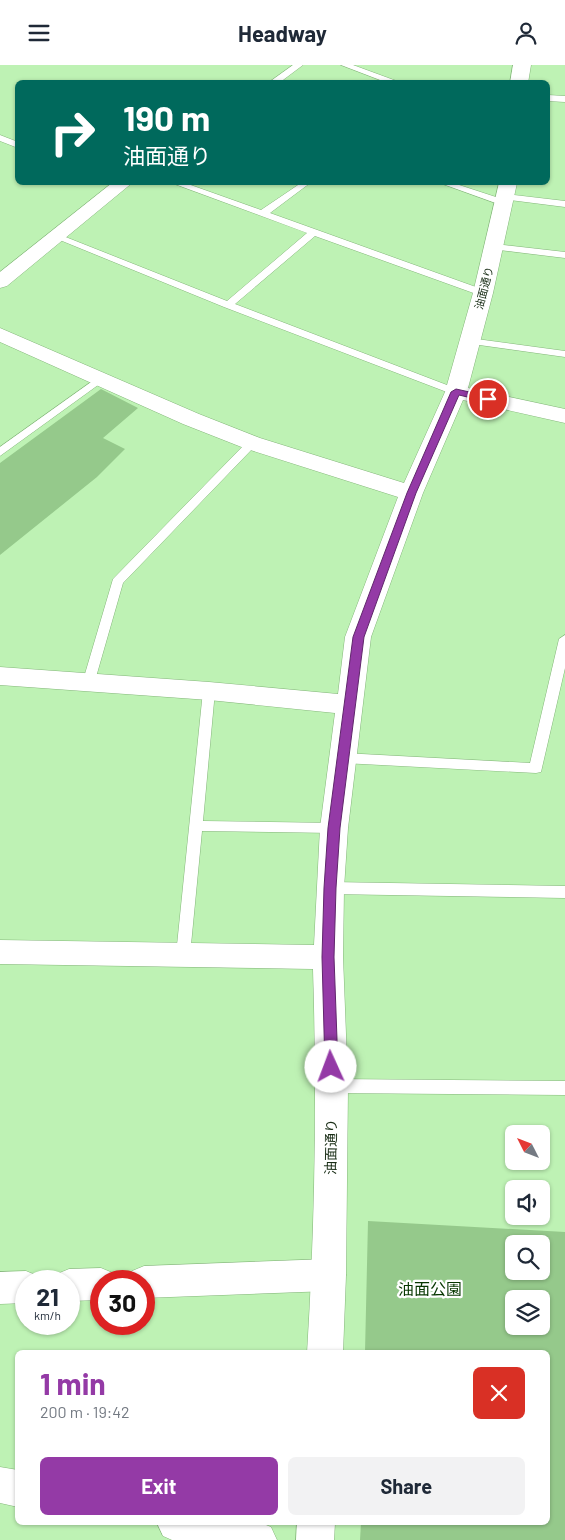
<!DOCTYPE html>
<html lang="en">
<head>
<meta charset="utf-8">
<style>
	:root { --surface:#fff; --page:#f2f2f3; --text:#1f2937; --muted:#747a83; --accent:#943aa6 }
	body { margin:0; font-family:Barlow,"Noto Sans JP",sans-serif; background:var(--page); color:var(--text); height:100vh; display:flex; flex-direction:column; font-size:19px; white-space:nowrap }
	* { box-sizing:border-box; margin:0 }
	p { font-size:16px; color:var(--muted) }
	.icon { flex:none; width:28px; height:28px; fill:none; stroke:currentColor; stroke-width:2; stroke-linecap:round; stroke-linejoin:round }
	.map { position:relative; flex:1; overflow:hidden }
	.details { position:absolute; left:15px; top:1285px; width:535px; height:175px; display:flex; flex-direction:column; background:var(--surface); border-radius:8px; box-shadow:0 1px 4px #0004 }
	.details>* { flex:none }
	.guide { position:absolute; left:15px; top:15px; width:535px; height:105px; border-radius:8px; box-shadow:0 1px 4px #0004; background:#00695c; color:#fff; overflow:hidden }
	.needle { width:32px; rotate:312deg }
	.fabs { position:absolute; left:505px; top:1060px; display:grid; gap:10px }
	.fabs a { display:grid; place-items:center; width:45px; height:45px; border-radius:8px; background:var(--surface); box-shadow:0 1px 4px #0004; font-size:25px }
	.speed { position:absolute; left:15px; top:1205px; display:flex; gap:10px; font-size:25px; font-weight:700; text-align:center }
	.speed>* { display:grid; place-content:center; width:65px; height:65px; border-radius:50%; background:var(--surface); box-shadow:0 1px 4px #0004; line-height:1 }
	.speed small { font-size:12px; font-weight:400 }
	.speed .limit { border:8px solid #d22; background:#fff; color:#111 }
	.pin { position:absolute; display:grid; place-items:center; width:42px; height:42px; color:#fff; margin:-21px; border:2px solid #fff; border-radius:50%; box-shadow:0 1px 5px #0007 }
	.me { position:absolute; width:55px; margin:-28px; rotate:358deg; stroke-linejoin:round; filter:drop-shadow(0 0 4px #0008) }
	.turn { display:flex; align-items:center; gap:18px; height:105px; padding:0 25px; font-size:22px }
	.turn .icon { width:65px; height:65px; stroke-width:2.5 }
	.turn b { display:block; font-size:35px; line-height:42px }
	.round { display:grid; place-items:center; flex:none; width:52px; height:52px; border-radius:8px; background:var(--page) }
	.head { display:flex; align-items:center; justify-content:space-between; height:85px; padding:0 25px }
	h1 { font-size:30px; font-weight:700; line-height:38px; color:var(--accent) }
	.button { display:flex; gap:10px; margin-top:auto; padding:10px 25px }
	.button a { flex:1; height:58px; border-radius:8px; background:var(--accent); color:#fff; font-size:20px; font-weight:700; line-height:58px; text-align:center }
	.button a+a { background:var(--page); color:var(--text) }
	header { display:flex; justify-content:space-between; align-items:center; height:65px; padding:0 25px; background:var(--surface); font-size:22px; font-weight:700 }
	.map>svg:first-child { display:block }
	.green { fill:#95c98b; fill-rule:evenodd }
	.lines { fill:none; stroke-linecap:round; stroke-linejoin:round }
	.service-casing { stroke:#84b67a; stroke-width:1 }
	.minor-casing { stroke:#84b67a; stroke-width:1 }
	.tertiary-casing { stroke:#84b67a; stroke-width:1 }
	.service { fill:#fff; fill-rule:evenodd }
	.minor { fill:#fff; fill-rule:evenodd }
	.tertiary { fill:#fff; fill-rule:evenodd }
	.route { fill:#943aa6; stroke:#60266c }
	.labels { text-anchor:middle; stroke-width:4.5; stroke-linejoin:round; paint-order:stroke }
	.far-street-label { font-size:11px; fill:#1a2e17; stroke:#fff }
	.street-label { font-size:14px; fill:#1a2e17; stroke:#fff }
	.near-park-label { font-size:16px; fill:#073700; stroke:#fff }
</style>
</head>
<body>
<header><svg class="icon" aria-label="menu" viewBox="0 0 24 24"><path d="M4 6h16M4 12h16M4 18h16"/></svg>Headway<svg class="icon" aria-label="person" viewBox="0 0 24 24"><circle cx="12" cy="8" r="4"/><path d="M4 21q1-7 8-7t8 7"/></svg></header>
<div class="map">
<svg width="565" height="1475" viewBox="0 0 565 1475">
	<rect width="100%" height="100%" fill="#bef2b4"/>
	<!-- green -->
	<g class="green">
		<polygon points="101,324 138,343 103,373 125,384 97,412 0,490 0,398"/>
		<path d="M368 1156 565 1167V1475H360L361 1458H548V1288L365 1287ZM514 1179H541V1206H514ZM514 1234H541V1261H514Z"/>
	</g>
	<g class="lines">
		<!-- service casing -->
		<g class="service-casing">
			<g id="service">
				<polygon points="293,0 303,0 279,18 268,18"/>
				<polygon points="341,0 353,0 402,18 388,18"/>
				<polygon points="548,30 565,31 565,37 548,36"/>
				<polygon points="0,70 18,77 18,83 0,76"/>
				<polygon points="172,118 185,118 261,145 301,118 310,118 270,148 487,226 487,230 479,230 315,171 235,239 460,325 461,327 460,329 452,329 224,242 50,171 52,169 58,169 227,236 307,168"/>
				<polygon points="440,118 453,118 502,134 502,130 505,129 565,136 565,142 502,134 509,138 504,141"/>
				<polygon points="495,179 565,187 565,193 491,184 491,180"/>
				<polygon points="469,273 565,286 565,292 465,278 464,276"/>
				<polygon points="101,310 106,313 105,315 0,391 0,382"/>
				<polygon points="252,375 258,378 256,380 123,518 94,619 93,622 83,622 82,619 113,514 248,376"/>
				<polygon points="565,570 565,603 541,707 536,708 343,698 338,697 336,693 338,689 343,688 530,698 559,574"/>
				<polygon points="209,621 214,623 215,626 203,756 334,758 339,759 341,763 339,767 334,768 202,766 190,890 188,894 183,896 178,894 176,890 203,626 204,623"/>
				<polygon points="330,817 565,821 565,833 330,829 325,827 323,823 325,819"/>
				<polygon points="332,1014 565,1016 565,1030 332,1028 326,1026 324,1021 326,1016"/>
			</g>
		</g>
		<!-- minor casing -->
		<g class="minor-casing">
			<g id="minor">
				<polygon points="513,0 531,0 528,18 510,18"/>
				<polygon points="112,118 132,118 7,221 0,223 0,207"/>
				<path d="M499 118H517L493 228 468 323 565 344V358L463 335 423 428 371 572 348 763 344 823 343 892 348 1021 346 1210 343 1288H307C315 1160 317 1032 313 904L0 899V875L314 880 320 763 335 648 209 635 0 620V602L209 617 338 629 345 572 398 432 244 383 183 359 0 277V263L199 349 260 373 404 418 445 327 473 228Z"/>
				<polygon points="0,1402 18,1405 18,1442 0,1438"/>
				<polygon points="157,1458 261,1458 271,1462 277,1475 172,1475 163,1471"/>
				<polygon points="297,1458 335,1458 334,1475 296,1475"/>
			</g>
		</g>
		<!-- tertiary casing -->
		<g class="tertiary-casing">
			<g id="tertiary">
				<polygon points="329,1194 341,1199 346,1210 341,1221 329,1226 144,1233 144,1216 127,1216 132,1206 144,1201"/>
				<polygon points="101,1203 113,1208 117,1216 101,1216 101,1235 69,1236 69,1216 54,1216 57,1209 69,1204"/>
				<polygon points="26,1206 38,1211 41,1216 26,1216 26,1238 0,1239 0,1207"/>
			</g>
		</g>
		<!-- service -->
		<use href="#service" class="service"/>
		<!-- minor -->
		<use href="#minor" class="minor"/>
		<!-- tertiary -->
		<use href="#tertiary" class="tertiary"/>
	</g>
	<!-- route -->
	<polygon class="route" points="456,324 492,332 493,334 488,337 459,330 416,428 364,572 340,763 336,823 334,892 338,1002 336,1006 331,1008 327,1006 325,1002 322,892 324,823 328,763 353,572 407,428 451,327"/>
	<g class="labels">
		<!-- far-street labels -->
		<g class="far-street-label">
			<text transform="translate(484 223) rotate(-75)" y="4">油面通り</text>
		</g>
		<!-- street labels -->
		<g class="street-label">
			<text transform="translate(331 1082) rotate(-89)" y="5">油面通り</text>
		</g>
		<!-- near-park labels -->
		<g class="near-park-label">
			<text x="430" y="1230">油面公園</text>
		</g>
	</g>
</svg>
<div class="fabs">
<a><svg class="needle" viewBox="-14 -14 28 28"><path d="M0-13l5 13h-10z" fill="#e53935"/><path d="M0 13l5-13h-10z" fill="#747a83"/></svg></a>
<a><svg class="icon" aria-label="sound" viewBox="0 0 24 24"><path d="M4 9h4l5-4v14l-5-4H4zM17 9q2 3 0 6"/></svg></a>
<a><svg class="icon" aria-label="search" viewBox="0 0 24 24"><circle cx="10" cy="10" r="6"/><path d="M15 15l6 6"/></svg></a>
<a><svg class="icon" aria-label="layers" viewBox="0 0 24 24"><path d="M12 4l9 5-9 5-9-5zM3 14l9 5 9-5"/></svg></a>
</div>
<div class="speed"><div>21<small>km/h</small></div><div class="limit">30</div></div>
<div class="pin" style="left:488px;top:334px;background:#d93025"><svg class="icon" aria-label="arrive" viewBox="0 0 24 24"><path d="M6 21V4h12l-3 4 3 4H6"/></svg></div>
<svg class="me" style="left:331px;top:1002px" viewBox="-20 -20 40 40"><circle r="19" fill="#fff"/><path d="M0-13L10 11 0 6-10 11z" fill="#943aa6"/></svg>
<div class="guide">
<div class="turn"><svg class="icon" aria-label="right" viewBox="0 0 24 24"><path d="M7 20v-9h11M14 6l5 5-5 5"/></svg><div><b>190 m</b>油面通り</div></div>
</div>
<section class="details">
<div class="head"><div><h1>1 min</h1><p>200 m · 19:42</p></div><a class="round" style="background:#d93025;color:#fff"><svg class="icon" aria-label="close" viewBox="0 0 24 24"><path d="M6 6l12 12M18 6L6 18"/></svg></a></div>
<div class="button"><a>Exit</a><a>Share</a></div>
</section>
</div>
</body>
</html>
